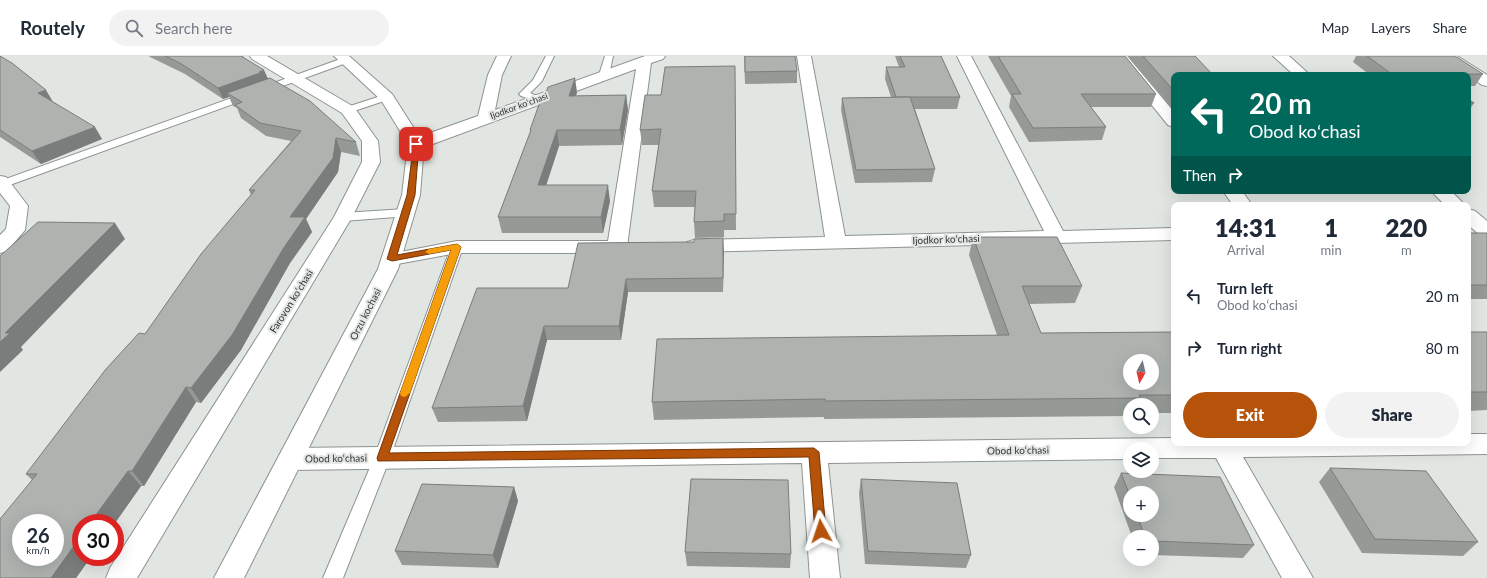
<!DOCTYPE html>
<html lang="en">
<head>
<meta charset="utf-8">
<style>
	:root { --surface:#fff; --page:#f2f2f3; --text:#1f2937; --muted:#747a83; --line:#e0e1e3; --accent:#b45309 }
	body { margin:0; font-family:Lato,sans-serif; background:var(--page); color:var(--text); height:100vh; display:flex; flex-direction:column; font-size:15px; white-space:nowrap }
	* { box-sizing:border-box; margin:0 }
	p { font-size:13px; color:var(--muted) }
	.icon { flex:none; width:22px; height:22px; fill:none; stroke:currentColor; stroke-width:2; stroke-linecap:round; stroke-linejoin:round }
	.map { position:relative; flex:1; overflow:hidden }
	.details { position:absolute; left:1171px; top:146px; width:300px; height:244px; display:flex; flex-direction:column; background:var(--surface); border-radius:8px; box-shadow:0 4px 16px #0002 }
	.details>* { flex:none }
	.guide { position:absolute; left:1171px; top:16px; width:300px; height:122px; border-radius:8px; box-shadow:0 4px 16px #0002; background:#00695c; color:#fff; overflow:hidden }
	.needle { width:26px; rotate:188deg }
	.controls { position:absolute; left:1123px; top:298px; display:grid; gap:8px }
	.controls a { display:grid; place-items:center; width:36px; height:36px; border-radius:50%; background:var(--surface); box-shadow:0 4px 16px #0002; font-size:20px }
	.speed { position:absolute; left:12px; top:458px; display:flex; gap:8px; font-size:20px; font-weight:700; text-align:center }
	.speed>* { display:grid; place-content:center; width:52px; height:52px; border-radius:50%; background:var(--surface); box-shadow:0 4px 16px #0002; line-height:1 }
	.speed small { font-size:10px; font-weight:400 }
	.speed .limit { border:6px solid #d22; background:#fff; color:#111 }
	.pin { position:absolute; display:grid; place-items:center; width:34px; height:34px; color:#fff; margin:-17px; border-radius:8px; box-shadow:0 2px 6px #0006 }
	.me { position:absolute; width:44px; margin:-22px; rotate:355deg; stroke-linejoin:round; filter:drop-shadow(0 0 3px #0008) }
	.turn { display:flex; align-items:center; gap:14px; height:84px; padding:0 12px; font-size:18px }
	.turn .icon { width:52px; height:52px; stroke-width:2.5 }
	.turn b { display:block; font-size:28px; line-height:34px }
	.then { display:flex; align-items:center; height:38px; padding:0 12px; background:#0003; gap:8px; font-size:15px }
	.eta { display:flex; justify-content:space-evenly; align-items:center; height:68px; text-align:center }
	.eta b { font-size:24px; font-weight:800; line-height:28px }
	.primary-button { display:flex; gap:8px; margin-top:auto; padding:8px 12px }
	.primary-button a { flex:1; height:46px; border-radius:24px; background:var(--accent); color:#fff; font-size:16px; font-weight:800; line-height:46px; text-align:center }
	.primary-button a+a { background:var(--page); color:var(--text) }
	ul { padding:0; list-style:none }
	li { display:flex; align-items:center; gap:12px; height:52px; padding:0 12px }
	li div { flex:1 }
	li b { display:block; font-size:15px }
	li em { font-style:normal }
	header { display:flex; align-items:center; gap:24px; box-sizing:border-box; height:56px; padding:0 20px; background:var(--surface); border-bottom:1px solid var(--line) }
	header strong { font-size:19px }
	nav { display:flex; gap:22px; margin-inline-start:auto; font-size:14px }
	.search { width:280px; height:36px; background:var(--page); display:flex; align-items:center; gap:10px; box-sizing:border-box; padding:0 14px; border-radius:22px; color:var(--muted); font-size:15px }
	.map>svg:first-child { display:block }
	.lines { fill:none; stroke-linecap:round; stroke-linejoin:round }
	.lane-casing { stroke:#8e9390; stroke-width:2 }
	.street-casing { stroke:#8e9390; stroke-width:2 }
	.secondary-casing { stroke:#8e9390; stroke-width:2 }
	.lane { fill:#fff; fill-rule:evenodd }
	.street { fill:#fff; fill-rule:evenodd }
	.secondary { fill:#fff; fill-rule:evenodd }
	.wall { fill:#969a97; fill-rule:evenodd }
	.shaded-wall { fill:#7a7d7b }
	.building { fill:#aeb3b0; stroke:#7a7d7b; fill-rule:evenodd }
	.route { fill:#b45309; stroke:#753606 }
	.slow { fill:#f59e0b }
	.labels { text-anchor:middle; stroke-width:4; stroke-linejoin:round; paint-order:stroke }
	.far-street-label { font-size:9px; fill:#323433; stroke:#e1e6e3 }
	.street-label { font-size:10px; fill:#323433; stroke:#e1e6e3 }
</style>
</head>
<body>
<header>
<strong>Routely</strong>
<div class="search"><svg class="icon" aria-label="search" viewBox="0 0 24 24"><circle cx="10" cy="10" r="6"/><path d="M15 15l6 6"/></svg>Search here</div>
<nav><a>Map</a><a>Layers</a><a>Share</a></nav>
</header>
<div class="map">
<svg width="1487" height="522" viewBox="0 0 1487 522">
	<rect width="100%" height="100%" fill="#e1e6e3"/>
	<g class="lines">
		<!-- lane casing -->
		<g class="lane-casing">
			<g id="lane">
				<polygon points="546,0 554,0 542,25 530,37 544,43 539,46 521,40 519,38 533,24"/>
				<polygon points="605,0 613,0 609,19 604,22 599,19"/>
				<polygon points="346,1 351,4 349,6 7,130 0,131 0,125"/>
				<polygon points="387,38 390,39 392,41 390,43 348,57 343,54 344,52"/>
				<polygon points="405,153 409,154 411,157 409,160 343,165 337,161 343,157"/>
				<polygon points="457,187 463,191 390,402 343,522 323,522 374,402 451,191"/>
			</g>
		</g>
		<!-- street casing -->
		<g class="street-casing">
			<g id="street">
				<polygon points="250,0 267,0 354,51 378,85 380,106 352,161 137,522 106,522 110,512 334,161 362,106 362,85 342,57 252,3"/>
				<polygon points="497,0 511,0 502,19 495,54 645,0 665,0 663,3 651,7 627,191 624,195 617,197 457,197 392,209 385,207 382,203 385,199 457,185 608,185 636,13 422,92 416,93 410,92 408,88 410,84 478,60 488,19"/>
				<polygon points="797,0 811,0 845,180 1044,175 957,0 971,0 1063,175 1174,172 1174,184 694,196 687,194 684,190 687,186 694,184 825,181"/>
				<polygon points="1112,0 1127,0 1174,56 1174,71 1168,69"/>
				<polygon points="1273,0 1289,0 1310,19 1294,19"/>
				<polygon points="1440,0 1457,0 1487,19 1487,30 1482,29"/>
				<polygon points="0,120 6,121 28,150 25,174 7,195 0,197 0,179 6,173 10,150 0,137"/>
				<polygon points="1223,135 1242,135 1252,149 1233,149"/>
				<polygon points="1431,135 1451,135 1465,149 1445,149"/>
				<polygon points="1468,153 1475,155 1487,165 1487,181 1480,179 1468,169"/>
				<polygon points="1468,378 1487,378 1487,398 1243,401 1313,522 1282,522 1216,402 1152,402 1152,393 1130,393 1130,403 828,407 840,522 810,522 802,407 291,414 282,410 278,403 282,396 291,392 1174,382 1174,387 1468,387"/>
			</g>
		</g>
		<!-- secondary casing -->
		<g class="secondary-casing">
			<polygon id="secondary" points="334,0 349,0 392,38 424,88 420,139 398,213 244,522 214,522 378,213 402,139 408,88 381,44"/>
		</g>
		<!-- lane -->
		<use href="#lane" class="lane"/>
		<!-- street -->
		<use href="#street" class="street"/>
		<!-- secondary -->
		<use href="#secondary" class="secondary"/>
	</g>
	<!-- wall -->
	<g class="wall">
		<polygon points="0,0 52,45 102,83 41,108 0,81"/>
		<polygon points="149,0 243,0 244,2 268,22 356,86 360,100 341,96 338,116 306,163 312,176 290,207 241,294 201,347 196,346 144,430 141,430 115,467 81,467 91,501 76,522 0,522 32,424 26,418 145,278 251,139 249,134 291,85 266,80 241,62 237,52 233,50 229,41 223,43 185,18 150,1"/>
		<polygon points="744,0 797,15 797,27 745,28"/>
		<polygon points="895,0 941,0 960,41 957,53 915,53 935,113 932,126 855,127 841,54 842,42 891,41 885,23 886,11 899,11"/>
		<polygon points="988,0 1125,0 1156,38 1151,51 1091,51 1106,71 1102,84 1029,86 1009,51 1011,40"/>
		<polygon points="1128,0 1195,0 1174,19 1174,51 1171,51"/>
		<polygon points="1356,0 1455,0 1483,18 1475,30 1468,30 1468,19 1370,19 1353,6"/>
		<polygon points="735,10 736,174 724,174 724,181 695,182 694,166 695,151 654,151 652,135 659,89 642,89 640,74 661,39"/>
		<polygon points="577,36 576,40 626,39 628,54 622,89 559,90 546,129 610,145 603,177 502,177 498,161 530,77 530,74"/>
		<polygon points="1468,43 1474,47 1468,56"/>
		<rect x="1468" y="177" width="19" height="66"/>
		<polygon points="973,181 1082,230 1075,247 1029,248 1041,277 1174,276 1174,357 1152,357 1152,349 1130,349 1130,360 824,363 824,361 654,364 652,346 997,279 969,199"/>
		<polygon points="723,182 723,236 628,236 621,284 547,284 527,365 438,366 432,352 568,232 694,186"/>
		<polygon points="1468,276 1487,276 1487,354 1468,355"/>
		<polygon points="1330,412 1478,486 1463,500 1362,497 1319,426"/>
		<path d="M1121 417 1254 489 1243 502 1152 499V481H1132L1114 431ZM1130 437 1152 459H1130Z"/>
		<polygon points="861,423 971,499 966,512 865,508 859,437"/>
		<polygon points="514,431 518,445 498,512 402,509 395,495"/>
		<polygon points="685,496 791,498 790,512 687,510"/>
	</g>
	<!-- shaded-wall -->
	<g class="shaded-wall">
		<polygon points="264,14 269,25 227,37 229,41 223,43 218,32"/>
		<polygon points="575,22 577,36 571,55 569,40"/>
		<polygon points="46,34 53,46 38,37"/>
		<polygon points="626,39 628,54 622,89 620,74"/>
		<polygon points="95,71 102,83 41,108 32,95"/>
		<polygon points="557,74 559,90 541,145 538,129"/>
		<polygon points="336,82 341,96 338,116 306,163 312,176 290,207 241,294 201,347 191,332"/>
		<polygon points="608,129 610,145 603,177 601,161"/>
		<polygon points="115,167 125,183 21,291 23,294 0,316 0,286 5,277"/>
		<polygon points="723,182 724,196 723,236"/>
		<polygon points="626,223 628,236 621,284 619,270"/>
		<polygon points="544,270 547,284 527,365 523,350"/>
		<polygon points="186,331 196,346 144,430 132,415"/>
		<polygon points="128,415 141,430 115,467 90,467"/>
		<polygon points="514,431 518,445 498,512 493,499"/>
		<polygon points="81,480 81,501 91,501 76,522 51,522"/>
	</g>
	<!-- building -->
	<g class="building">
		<polygon points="0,0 12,7 46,34 38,37 95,71 32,95 0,74"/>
		<polygon points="165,0 241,0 264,14 259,16 260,17 218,32 180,7"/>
		<polygon points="745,0 795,0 797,15 745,16"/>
		<polygon points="900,0 941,0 960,41 896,41 886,11 905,11"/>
		<polygon points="998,0 1125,0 1156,38 1081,38 1106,71 1033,72 1012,38 1021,38"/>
		<polygon points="1143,0 1195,0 1213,19 1174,19 1174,35"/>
		<polygon points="1367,0 1455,0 1483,18 1393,19"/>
		<polygon points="735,10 736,158 724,158 724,165 694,166 696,135 652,135 661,73 640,74 645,39 661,39 665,11"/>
		<path d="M270 22 310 45 356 86 336 82 333 102 290 161H305L283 193 232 279 191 332 186 331 132 415H128L90 467H81V480L51 522H0V463L37 418H26L106 313 139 277 145 278 201 198 255 134H249L301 75 260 67 235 49 242 46 227 37ZM21 467H55V501H21Z"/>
		<polygon points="575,22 569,40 626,39 620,74 557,74 538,129 608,129 601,161 498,161 531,74 530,74 542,40 545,40 548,31"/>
		<polygon points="910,41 935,113 856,114 842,42"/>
		<polygon points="1468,43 1474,47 1468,47"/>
		<polygon points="38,166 115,167 5,277 10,277 0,286 0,200"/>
		<rect x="1468" y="177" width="19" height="52"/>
		<path d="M973 181H1057L1082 230H1022L1041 277 1174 276V339H1139L1140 342 826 345 825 343 652 346 657 283 1009 279ZM1130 305H1152V327H1130Z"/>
		<polygon points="723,182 723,222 626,223 619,270 544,270 523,350 432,352 477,232 568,232 578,187 694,186 694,183"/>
		<rect x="1468" y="276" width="19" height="60"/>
		<polygon points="1330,412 1426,415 1478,486 1375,483"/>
		<polygon points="1121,417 1220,421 1254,489 1152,485 1152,481 1145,481 1137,459 1152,459 1152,437 1130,437 1130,440"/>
		<polygon points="691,423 788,424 791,498 685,496"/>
		<polygon points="861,423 957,427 971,499 868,495"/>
		<polygon points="422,428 514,431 493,499 395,495"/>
	</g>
	<!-- route -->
	<polygon class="route" points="414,86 419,88 415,139 397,199 457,188 461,191 389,397 814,392 819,396 826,475 825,479 821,480 816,479 815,475 809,401 378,405 377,402 451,194 392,205 387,203 407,139"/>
	<!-- slow -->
	<polygon class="slow" points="457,188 461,191 410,337 405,341 401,340 400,337 451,194 429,198 425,196 429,193"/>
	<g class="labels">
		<!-- far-street labels -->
		<g class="far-street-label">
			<text transform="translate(519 50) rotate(-20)" y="3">Ijodkor koʻchasi</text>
		</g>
		<!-- street labels -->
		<g class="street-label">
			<text transform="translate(946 183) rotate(-2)" y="4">Ijodkor koʻchasi</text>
			<text transform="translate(291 245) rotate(-58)" y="4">Farovon koʻchasi</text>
			<text transform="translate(365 258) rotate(-63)" y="4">Orzu kochasi</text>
			<text transform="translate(1018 394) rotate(-1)" y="4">Obod koʻchasi</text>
			<text transform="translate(336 402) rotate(-1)" y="4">Obod koʻchasi</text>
		</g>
	</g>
</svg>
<div class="controls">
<a><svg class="needle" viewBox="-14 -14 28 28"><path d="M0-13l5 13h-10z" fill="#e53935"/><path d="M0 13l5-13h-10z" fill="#747a83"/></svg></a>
<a><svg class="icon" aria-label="search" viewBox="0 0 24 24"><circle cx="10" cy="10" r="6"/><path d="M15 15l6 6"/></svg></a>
<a><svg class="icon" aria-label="layers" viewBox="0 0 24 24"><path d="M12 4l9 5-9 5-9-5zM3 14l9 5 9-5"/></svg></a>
<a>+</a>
<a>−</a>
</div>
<div class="speed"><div>26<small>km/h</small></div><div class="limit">30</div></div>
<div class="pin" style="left:416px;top:88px;background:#d93025"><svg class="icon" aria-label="arrive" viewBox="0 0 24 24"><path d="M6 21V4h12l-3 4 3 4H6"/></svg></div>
<svg class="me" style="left:821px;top:475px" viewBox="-20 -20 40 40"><path d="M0-17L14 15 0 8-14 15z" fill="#b45309" stroke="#fff" stroke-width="4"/></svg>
<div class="guide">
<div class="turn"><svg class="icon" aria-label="left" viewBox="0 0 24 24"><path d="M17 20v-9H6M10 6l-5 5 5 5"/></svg><div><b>20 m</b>Obod koʻchasi</div></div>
<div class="then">Then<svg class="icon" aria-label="right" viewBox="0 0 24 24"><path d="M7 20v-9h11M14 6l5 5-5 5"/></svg></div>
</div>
<section class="details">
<div class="eta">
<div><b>14:31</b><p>Arrival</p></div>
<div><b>1</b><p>min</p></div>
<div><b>220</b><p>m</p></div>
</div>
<ul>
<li><svg class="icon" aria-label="left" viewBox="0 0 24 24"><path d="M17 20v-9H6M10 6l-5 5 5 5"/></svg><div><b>Turn left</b><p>Obod koʻchasi</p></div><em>20 m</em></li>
<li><svg class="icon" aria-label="right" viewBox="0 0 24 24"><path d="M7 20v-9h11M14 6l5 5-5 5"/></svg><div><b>Turn right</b></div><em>80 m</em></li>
</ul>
<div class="primary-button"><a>Exit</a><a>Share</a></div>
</section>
</div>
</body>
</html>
